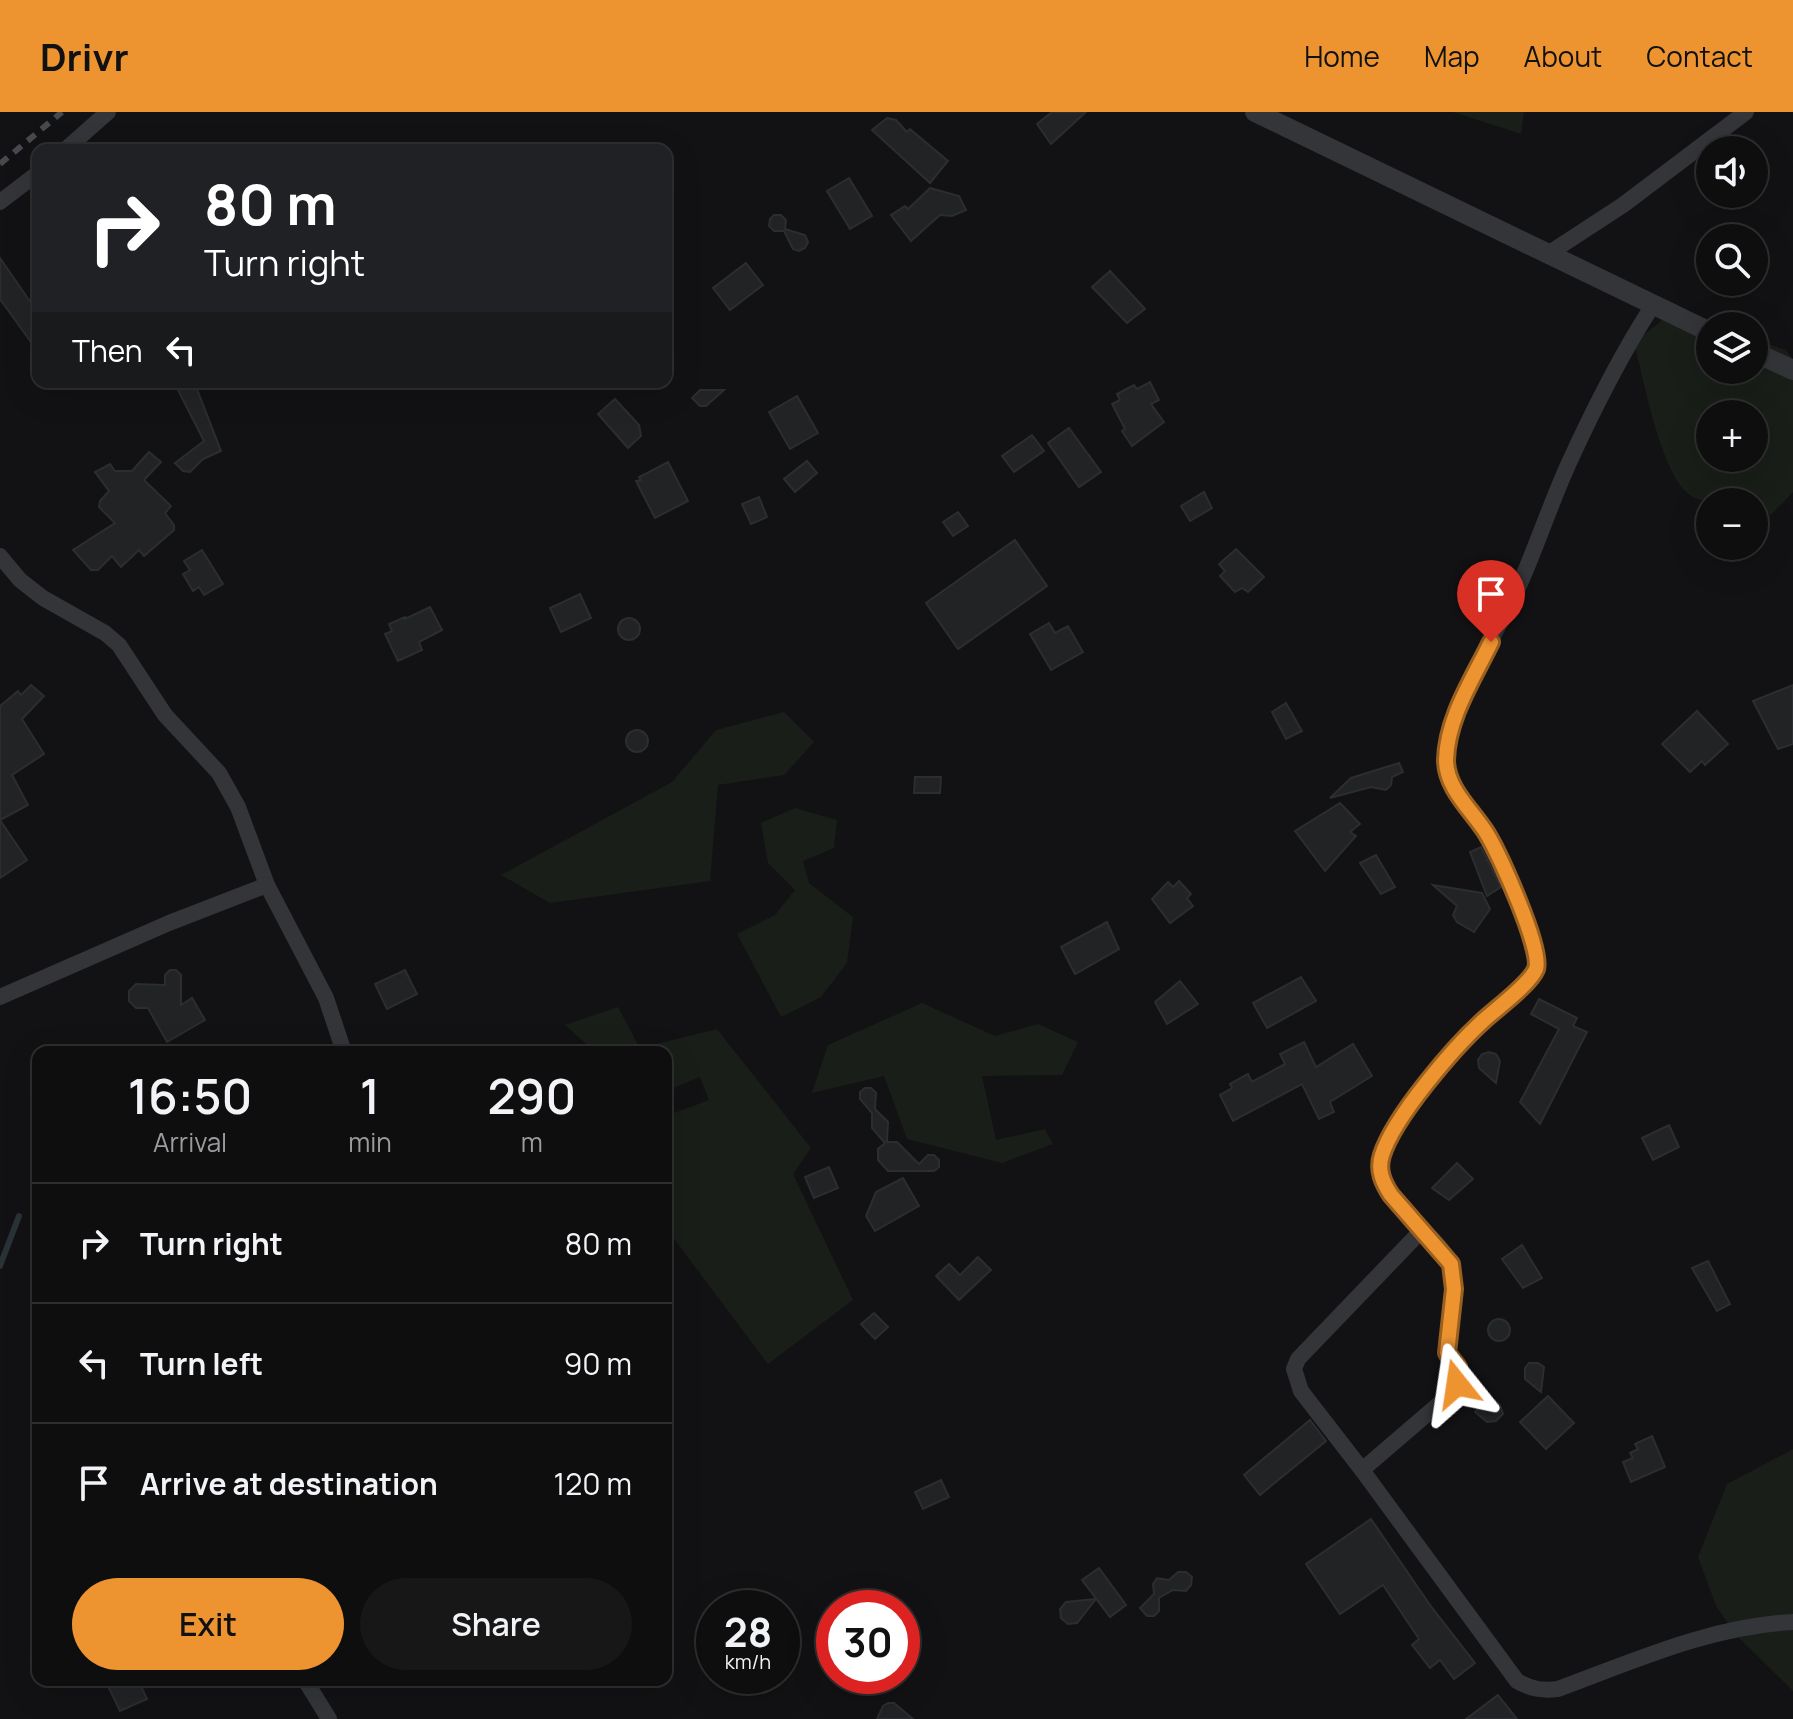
<!DOCTYPE html>
<html lang="en">
<head>
<meta charset="utf-8">
<style>
	:root { --surface:#0e0e0f; --page:#171718; --text:#f1f3f6; --muted:#9b9c9e; --line:#2e2e2f; --accent:#ed9431 }
	body { margin:0; font-family:Manrope,sans-serif; background:var(--page); color:var(--text); height:100vh; display:flex; flex-direction:column; font-size:30px; white-space:nowrap }
	* { box-sizing:border-box; margin:0 }
	p { font-size:26px; color:var(--muted) }
	.icon { flex:none; width:44px; height:44px; fill:none; stroke:currentColor; stroke-width:2; stroke-linecap:round; stroke-linejoin:round }
	.map { position:relative; flex:1; overflow:hidden }
	.details { position:absolute; left:32px; top:934px; width:640px; height:640px; display:flex; flex-direction:column; background:var(--surface); border-radius:16px; box-shadow:0 8px 32px #0002,0 0 0 2px var(--line) }
	.details>* { flex:none }
	.guide { position:absolute; left:32px; top:32px; width:640px; height:244px; border-radius:16px; box-shadow:0 8px 32px #0002,0 0 0 2px var(--line); background:#202124; color:#fff; overflow:hidden }
	.controls { position:absolute; left:1696px; top:24px; display:grid; gap:16px }
	.controls a { display:grid; place-items:center; width:72px; height:72px; border-radius:50%; background:var(--surface); box-shadow:0 8px 32px #0002,0 0 0 2px var(--line); font-size:40px }
	.speed { position:absolute; left:696px; top:1478px; display:flex; gap:16px; font-size:40px; font-weight:700; text-align:center }
	.speed>* { display:grid; place-content:center; width:104px; height:104px; border-radius:50%; background:var(--surface); box-shadow:0 8px 32px #0002,0 0 0 2px var(--line); line-height:1 }
	.speed small { font-size:20px; font-weight:400 }
	.speed .limit { border:12px solid #d22; background:#fff; color:#111 }
	.pin { position:absolute; display:grid; place-items:center; width:68px; height:68px; color:#fff; margin:-82px -34px; border-radius:50% 50% 50% 0; rotate:-45deg; box-shadow:0 0 8px #0007 }
	.pin .icon { rotate:45deg }
	.me { position:absolute; width:88px; margin:-44px; rotate:345deg; stroke-linejoin:round; filter:drop-shadow(0 0 6px #0008) }
	.turn { display:flex; align-items:center; gap:28px; height:168px; padding:0 40px; font-size:36px }
	.turn .icon { width:104px; height:104px; stroke-width:2.5 }
	.turn b { display:block; font-size:56px; line-height:68px }
	.then { display:flex; align-items:center; height:76px; padding:0 40px; background:#0003; gap:16px; font-size:30px }
	.eta { display:flex; justify-content:space-evenly; align-items:center; height:136px; text-align:center }
	.eta b { font-size:48px; font-weight:600; line-height:56px }
	.action { display:flex; gap:16px; margin-top:auto; padding:16px 40px }
	.action a { flex:1; height:92px; border-radius:48px; background:var(--accent); color:#111; font-size:32px; font-weight:600; line-height:92px; text-align:center }
	.action a+a { background:var(--page); color:var(--text) }
	ul { padding:0; list-style:none }
	li { display:flex; align-items:center; gap:24px; height:120px; padding:0 40px; border-top:2px solid var(--line) }
	li div { flex:1 }
	li b { display:block; font-size:30px }
	li em { font-style:normal }
	header { display:flex; align-items:center; gap:48px; box-sizing:border-box; height:112px; padding:0 40px; background:var(--accent); color:#111 }
	header strong { font-size:38px }
	nav { display:flex; gap:44px; margin-inline-start:auto; font-size:28px }
	.map>svg:first-child { display:block }
	.green { fill:#191e19; fill-rule:evenodd }
	.lines { fill:none; stroke-linecap:round; stroke-linejoin:round }
	.stream { stroke:#293337; stroke-width:6 }
	.building { fill:#222325; stroke:#2c2d30; stroke-width:2 }
	.minor { stroke:#333539; stroke-width:16 }
	.tertiary { stroke:#333539; stroke-width:20 }
	.rail { stroke:#46494e; stroke-width:6; stroke-dasharray:10 8; stroke-linecap:butt }
	.route-casing { stroke:#9a6020; stroke-width:20 }
	.route { stroke:#ed9431; stroke-width:14 }
</style>
</head>
<body>
<header>
<strong>Drivr</strong>
<nav><a>Home</a><a>Map</a><a>About</a><a>Contact</a></nav>
</header>
<div class="map">
<svg width="1793" height="1607" viewBox="0 0 1793 1607">
	<rect width="100%" height="100%" fill="#121214"/>
	<!-- green -->
	<g class="green">
		<polygon points="1453,0 1524,0 1521,22"/>
		<path d="M1672 200 1710 214V258H1754V227L1786 238 1793 247V380L1771 403 1754 399V390C1736 390 1709 394 1693 385 1661 367 1644 267 1634 231ZM1710 302H1754V346H1710Z"/>
		<polygon points="784,600 814,630 784,663 718,673 710,769 550,791 501,763 672,670 716,618"/>
		<polygon points="795,696 837,708 834,736 803,749 809,771 853,805 847,851 821,885 781,905 737,822 775,803 795,778 768,751 761,711"/>
		<polygon points="922,891 995,924 1038,912 1078,930 1062,963 982,964 996,1028 1045,1017 1053,1032 1002,1051 907,1027 884,964 812,981 828,933"/>
		<polygon points="618,895 640,936 717,917 811,1036 793,1062 853,1188 768,1252 666,1116 666,1004 709,988 700,965 666,979 666,940 595,940 565,913"/>
		<polygon points="1793,1337 1793,1579 1736,1523 1716,1494 1698,1445 1727,1372"/>
	</g>
	<g class="lines">
		<!-- stream -->
		<polyline class="stream" points="0,1154 19,1104"/>
	</g>
	<!-- building -->
	<g class="building">
		<polygon points="1052,0 1086,0 1051,32 1037,12"/>
		<polygon points="887,6 896,8 907,20 910,17 948,49 930,71 872,18"/>
		<polygon points="849,66 872,104 850,117 827,79"/>
		<polygon points="930,76 959,84 966,98 952,104 940,103 911,129 891,103 905,94 908,97"/>
		<polygon points="774,103 781,103 786,108 785,117 805,123 808,130 805,136 799,139 793,137 784,119 774,119 769,114 770,107"/>
		<polygon points="0,146 38,201 38,240 0,187"/>
		<polygon points="746,151 763,173 730,198 713,176"/>
		<polygon points="1110,159 1145,197 1127,211 1092,175"/>
		<polygon points="1150,270 1159,288 1151,292 1164,310 1132,334 1122,319 1125,317 1112,292 1120,288 1117,282 1134,273 1137,277"/>
		<polygon points="195,272 221,339 203,347 190,360 183,359 175,351 204,329 178,278"/>
		<polygon points="700,278 724,278 706,294 700,294 692,286"/>
		<polygon points="797,284 818,321 790,337 769,300"/>
		<polygon points="615,287 639,313 641,324 628,336 598,302"/>
		<polygon points="1069,316 1101,360 1079,375 1048,331"/>
		<polygon points="1032,323 1044,339 1014,360 1002,344"/>
		<polygon points="149,340 161,350 144,368 171,394 165,401 174,413 174,418 144,444 139,438 121,455 112,444 98,458 91,458 73,438 115,411 99,395 100,389 109,379 95,360 110,352 115,359 132,359"/>
		<polygon points="807,349 817,361 795,380 784,367"/>
		<polygon points="668,350 688,389 655,406 636,369 641,368 639,365"/>
		<polygon points="1204,380 1212,396 1190,409 1181,394"/>
		<polygon points="759,385 767,405 751,412 742,392"/>
		<polygon points="958,400 968,414 953,424 943,410"/>
		<polygon points="1015,428 1047,474 958,537 926,491"/>
		<polygon points="1236,437 1264,465 1248,480 1242,476 1235,480 1220,464 1225,459 1219,452"/>
		<polygon points="202,438 223,472 204,483 199,475 193,479 183,462 190,458 184,449"/>
		<polygon points="580,482 591,506 561,520 550,496"/>
		<polygon points="430,495 442,518 419,530 422,538 398,549 385,522 392,519 389,512 405,505 405,507"/>
		<circle cx="629" cy="517" r="11"/>
		<polygon points="1049,511 1055,521 1068,514 1083,540 1051,558 1030,522"/>
		<polygon points="31,573 44,584 22,607 44,642 12,663 28,693 0,708 27,748 0,766 0,594 18,579 21,583"/>
		<polygon points="1793,573 1793,632 1778,637 1753,589"/>
		<polygon points="1286,591 1302,619 1286,627 1272,600"/>
		<polygon points="1697,599 1728,632 1705,653 1702,649 1690,660 1662,632"/>
		<circle cx="637" cy="629" r="11"/>
		<polygon points="1399,651 1403,660 1392,665 1391,673 1386,678 1371,675 1330,686 1351,666"/>
		<polygon points="915,665 941,665 940,681 914,681"/>
		<polygon points="1340,691 1360,712 1350,720 1356,724 1325,759 1295,719"/>
		<polygon points="1481,735 1501,775 1487,784 1470,740"/>
		<polygon points="1376,743 1395,775 1381,782 1360,751"/>
		<polygon points="1179,769 1191,782 1187,786 1193,794 1170,811 1152,787 1168,770 1173,775"/>
		<polygon points="1433,773 1482,781 1490,797 1474,820 1457,810 1453,803 1457,794"/>
		<polygon points="1107,810 1119,837 1075,862 1061,835"/>
		<polygon points="170,858 176,858 181,863 181,893 192,886 205,908 167,930 148,896 136,896 129,889 129,879 136,872 165,873 165,863"/>
		<polygon points="405,858 417,882 387,897 375,872"/>
		<polygon points="1301,865 1316,889 1267,916 1253,891"/>
		<polygon points="1180,869 1198,892 1167,912 1155,890"/>
		<polygon points="1539,887 1577,906 1573,914 1587,920 1540,1012 1520,990 1559,917 1531,902"/>
		<polygon points="1304,930 1316,955 1353,932 1372,964 1330,990 1334,1000 1319,1007 1302,972 1233,1009 1220,983 1232,976 1230,972 1248,962 1252,970 1285,952 1280,942"/>
		<polygon points="1489,940 1496,942 1500,949 1496,971 1479,956 1478,948 1482,942"/>
		<polygon points="865,976 871,976 876,981 875,997 888,1010 887,1030 897,1030 919,1052 928,1043 934,1043 939,1048 939,1055 934,1059 888,1059 878,1048 878,1037 885,1031 872,1016 872,1001 860,987 860,980"/>
		<polygon points="1669,1013 1679,1035 1653,1048 1642,1026"/>
		<polygon points="1457,1051 1473,1067 1449,1088 1432,1076"/>
		<polygon points="829,1055 838,1076 814,1086 805,1065"/>
		<polygon points="903,1066 919,1094 875,1119 866,1104 876,1080"/>
		<polygon points="1522,1133 1542,1166 1523,1176 1502,1147"/>
		<polygon points="978,1145 991,1158 959,1188 936,1164 949,1152 960,1163"/>
		<polygon points="1708,1149 1730,1192 1717,1199 1692,1156"/>
		<polygon points="874,1201 888,1215 875,1227 861,1212"/>
		<circle cx="1499" cy="1218" r="11"/>
		<polygon points="1529,1251 1538,1251 1544,1255 1541,1280 1525,1267 1525,1256"/>
		<polygon points="1548,1284 1574,1311 1546,1337 1520,1310"/>
		<polygon points="1494,1288 1500,1293 1503,1302 1496,1309 1487,1310 1475,1300 1486,1289"/>
		<polygon points="1310,1308 1326,1329 1260,1383 1244,1363"/>
		<polygon points="1652,1324 1665,1355 1631,1370 1623,1350 1633,1346 1630,1341 1638,1337 1635,1332"/>
		<polygon points="941,1368 949,1385 923,1397 915,1380"/>
		<polygon points="1371,1407 1430,1493 1475,1551 1454,1567 1440,1548 1430,1556 1412,1533 1419,1527 1383,1473 1340,1502 1306,1452"/>
		<polygon points="1099,1456 1126,1493 1110,1505 1082,1468"/>
		<polygon points="1178,1460 1186,1460 1192,1465 1191,1473 1186,1479 1173,1478 1159,1486 1159,1499 1154,1504 1147,1504 1140,1496 1154,1482 1153,1472 1157,1466 1169,1468"/>
		<polygon points="1096,1487 1077,1511 1068,1512 1061,1506 1060,1497 1066,1490"/>
		<polygon points="105,1568 138,1568 147,1587 120,1599"/>
		<polygon points="1498,1583 1517,1607 1466,1607"/>
		<polygon points="888,1591 894,1591 913,1607 877,1607 883,1594"/>
	</g>
	<g class="lines">
		<!-- minor -->
		<g class="minor">
			<polyline points="65,38 108,0"/>
			<polyline points="0,90 38,61"/>
			<polyline points="1548,142 1623,93 1746,0"/>
			<path d="M1653 193C1620 244 1593 298 1568 353 1550 393 1536 436 1518 476 1497 520 1442 607 1446 653 1449 679 1472 699 1486 720 1498 739 1542 835 1537 854 1533 869 1499 893 1487 905 1460 930 1380 1020 1380 1056 1380 1093 1436 1119 1450 1151 1460 1172 1450 1218 1447 1241 1457 1254 1462 1263 1454 1279L1362 1358 1517 1569C1531 1577 1542 1579 1558 1577 1634 1549 1711 1514 1793 1510"/>
			<polyline points="0,444 20,468 43,486 105,521 119,533 165,603 219,661 238,695 267,773 326,886 344,940"/>
			<polyline points="0,885 169,811 267,773"/>
			<polyline points="1362,1358 1301,1279 1294,1257 1298,1247 1422,1118"/>
			<polyline points="305,1568 329,1607"/>
		</g>
		<!-- tertiary -->
		<g class="tertiary">
			<polyline points="1255,0 1710,220"/>
			<polyline points="1754,240 1793,258"/>
		</g>
		<!-- rail -->
		<polyline class="rail" points="0,52 62,0"/>
	</g>
	<g class="lines">
		<!-- route casing -->
		<g class="route-casing">
			<path id="route" d="M1457 1272 1458 1255 1447 1241 1454 1177 1451 1152 1391 1083C1383 1071 1377 1058 1382 1043 1394 1005 1454 935 1484 908 1497 896 1530 872 1536 857 1543 838 1499 742 1487 722 1473 699 1446 677 1446 648 1447 606 1473 567 1491 530"/>
		</g>
		<!-- route -->
		<use href="#route" class="route"/>
	</g>
</svg>
<div class="controls">
<a><svg class="icon" aria-label="sound" viewBox="0 0 24 24"><path d="M4 9h4l5-4v14l-5-4H4zM17 9q2 3 0 6"/></svg></a>
<a><svg class="icon" aria-label="search" viewBox="0 0 24 24"><circle cx="10" cy="10" r="6"/><path d="M15 15l6 6"/></svg></a>
<a><svg class="icon" aria-label="layers" viewBox="0 0 24 24"><path d="M12 4l9 5-9 5-9-5zM3 14l9 5 9-5"/></svg></a>
<a>+</a>
<a>−</a>
</div>
<div class="speed"><div>28<small>km/h</small></div><div class="limit">30</div></div>
<div class="pin" style="left:1491px;top:530px;background:#d93025"><svg class="icon" aria-label="arrive" viewBox="0 0 24 24"><path d="M6 21V4h12l-3 4 3 4H6"/></svg></div>
<svg class="me" style="left:1457px;top:1272px" viewBox="-20 -20 40 40"><path d="M0-17L14 15 0 8-14 15z" fill="#ed9431" stroke="#fff" stroke-width="4"/></svg>
<div class="guide">
<div class="turn"><svg class="icon" aria-label="right" viewBox="0 0 24 24"><path d="M7 20v-9h11M14 6l5 5-5 5"/></svg><div><b>80 m</b>Turn right</div></div>
<div class="then">Then<svg class="icon" aria-label="left" viewBox="0 0 24 24"><path d="M17 20v-9H6M10 6l-5 5 5 5"/></svg></div>
</div>
<section class="details">
<div class="eta">
<div><b>16:50</b><p>Arrival</p></div>
<div><b>1</b><p>min</p></div>
<div><b>290</b><p>m</p></div>
</div>
<ul>
<li><svg class="icon" aria-label="right" viewBox="0 0 24 24"><path d="M7 20v-9h11M14 6l5 5-5 5"/></svg><div><b>Turn right</b></div><em>80 m</em></li>
<li><svg class="icon" aria-label="left" viewBox="0 0 24 24"><path d="M17 20v-9H6M10 6l-5 5 5 5"/></svg><div><b>Turn left</b></div><em>90 m</em></li>
<li><svg class="icon" aria-label="arrive" viewBox="0 0 24 24"><path d="M6 21V4h12l-3 4 3 4H6"/></svg><div><b>Arrive at destination</b></div><em>120 m</em></li>
</ul>
<div class="action"><a>Exit</a><a>Share</a></div>
</section>
</div>
</body>
</html>
